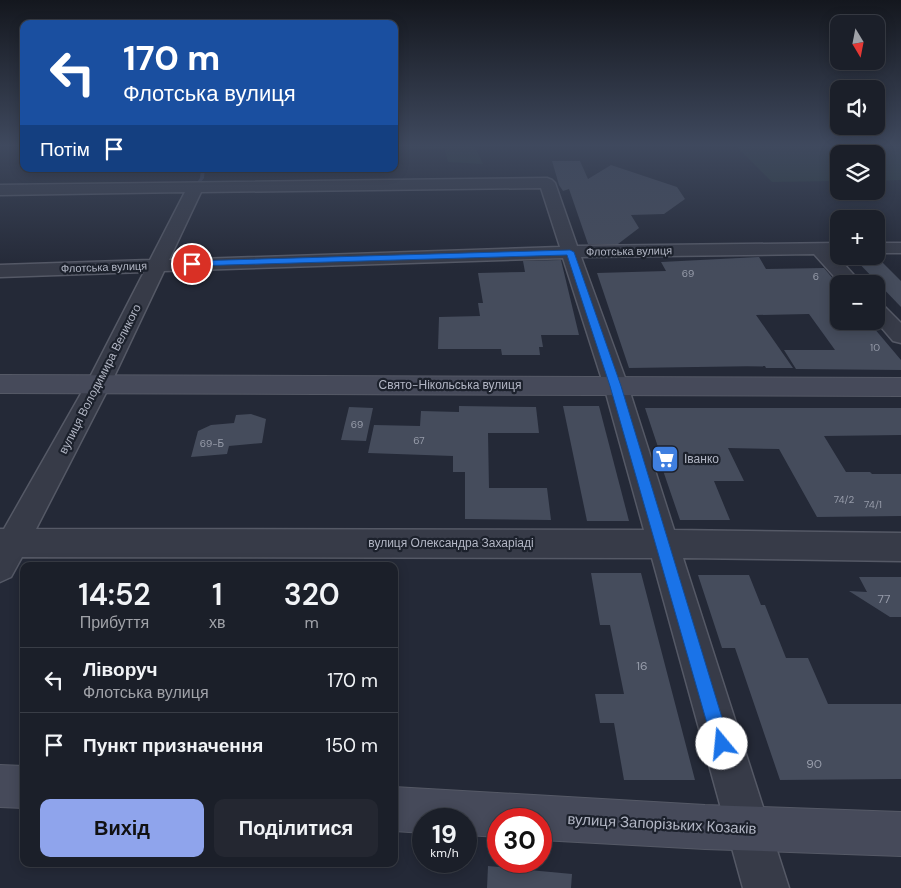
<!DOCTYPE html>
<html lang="uk">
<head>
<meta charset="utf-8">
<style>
	:root { --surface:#1b1f29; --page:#242731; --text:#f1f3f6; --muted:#a0a2a8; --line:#393d46; --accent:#8fa4ec }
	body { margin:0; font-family:"DM Sans",sans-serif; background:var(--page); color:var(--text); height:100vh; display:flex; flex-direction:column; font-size:19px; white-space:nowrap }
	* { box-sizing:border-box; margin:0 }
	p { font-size:16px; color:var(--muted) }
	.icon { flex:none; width:28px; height:28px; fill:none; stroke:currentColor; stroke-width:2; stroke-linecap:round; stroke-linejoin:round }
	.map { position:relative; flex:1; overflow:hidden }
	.panel { position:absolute; left:20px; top:562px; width:378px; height:305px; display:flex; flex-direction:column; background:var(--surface); border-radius:10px; box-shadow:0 2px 12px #0003,0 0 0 1px var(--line) }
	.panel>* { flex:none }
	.guide { position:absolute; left:20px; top:20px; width:378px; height:152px; border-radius:10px; box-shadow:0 2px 12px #0003,0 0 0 1px var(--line); background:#1a4fa0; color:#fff; overflow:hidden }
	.needle { width:32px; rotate:170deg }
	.fabs { position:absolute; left:830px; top:15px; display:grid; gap:10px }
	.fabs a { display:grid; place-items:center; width:55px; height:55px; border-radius:10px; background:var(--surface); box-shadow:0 2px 12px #0003,0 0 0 1px var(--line); font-size:25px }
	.speed { position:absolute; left:412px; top:808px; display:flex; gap:10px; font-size:25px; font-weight:700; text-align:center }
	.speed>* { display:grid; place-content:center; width:65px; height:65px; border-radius:50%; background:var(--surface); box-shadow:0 2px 12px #0003,0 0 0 1px var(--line); line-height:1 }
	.speed small { font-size:12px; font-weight:400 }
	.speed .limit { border:8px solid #d22; background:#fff; color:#111 }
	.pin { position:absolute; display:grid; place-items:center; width:42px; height:42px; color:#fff; margin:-21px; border:2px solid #fff; border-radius:50%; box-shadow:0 1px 5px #0007 }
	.me { position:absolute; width:55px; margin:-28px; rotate:343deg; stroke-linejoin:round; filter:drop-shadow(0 0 4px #0008) }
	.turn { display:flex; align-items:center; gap:18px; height:105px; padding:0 20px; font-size:22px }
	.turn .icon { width:65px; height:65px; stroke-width:2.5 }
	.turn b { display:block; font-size:35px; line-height:42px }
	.then { display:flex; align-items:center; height:48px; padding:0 20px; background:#0003; gap:10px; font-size:19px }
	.eta { display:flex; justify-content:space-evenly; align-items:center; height:85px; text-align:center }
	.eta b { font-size:30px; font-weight:600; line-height:35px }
	.button { display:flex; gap:10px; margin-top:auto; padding:10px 20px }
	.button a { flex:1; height:58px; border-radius:10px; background:var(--accent); color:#111; font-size:20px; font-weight:600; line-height:58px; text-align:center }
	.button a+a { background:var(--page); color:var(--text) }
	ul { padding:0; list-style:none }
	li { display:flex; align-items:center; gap:15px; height:65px; padding:0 20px; border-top:1px solid var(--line) }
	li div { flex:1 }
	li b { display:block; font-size:19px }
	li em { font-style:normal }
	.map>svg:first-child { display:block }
	.green { fill:#2a393c }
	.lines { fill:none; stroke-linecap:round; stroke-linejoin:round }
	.stream { fill:#3b445e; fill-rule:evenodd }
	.building { fill:#454c5c }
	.minor-casing { stroke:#555966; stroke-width:3 }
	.secondary-casing { stroke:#555966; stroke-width:2 }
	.minor { fill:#373b48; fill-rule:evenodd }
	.secondary { fill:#464a5a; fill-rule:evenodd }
	.route { fill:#1a73e8; stroke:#114b97 }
	.labels { text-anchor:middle; stroke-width:4.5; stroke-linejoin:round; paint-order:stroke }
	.number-label { font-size:10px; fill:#979caa }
	.far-street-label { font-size:11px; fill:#b2b6c4; stroke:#1c212c }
	.street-label { font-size:12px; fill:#b2b6c4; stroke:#1c212c }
	.poi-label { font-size:12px; fill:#b2b6c4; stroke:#1c212c; text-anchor:start }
	.near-number-label { font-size:12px; fill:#979caa }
	.near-street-label { font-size:15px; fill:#b2b6c4; stroke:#1c212c }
</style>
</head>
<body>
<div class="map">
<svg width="901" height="888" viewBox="0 0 901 888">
	<rect width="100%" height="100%" fill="#242937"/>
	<!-- green -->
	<g class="green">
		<polygon points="407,145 474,145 483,164 448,162 444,148 408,150"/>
		<polygon points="735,145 899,145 901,146 901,180 876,181 876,154 839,154 839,181 772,182"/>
	</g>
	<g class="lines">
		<!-- stream -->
		<polygon class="stream" points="201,169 205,169 204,178 196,189 194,189 193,188 200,178"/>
	</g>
	<!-- building -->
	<g class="building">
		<polygon points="552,161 580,161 588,179 611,165 677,187 685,199 664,214 631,215 639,228 618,244 588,244 569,189 563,191 559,185"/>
		<polygon points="852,256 876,256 901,281 901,307"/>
		<polygon points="759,257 766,269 824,268 839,286 839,321 868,321 901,360 901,370 796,369 784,350 835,350 809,314 756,315 793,368 766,368 765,366 629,368 597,273 666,271 661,262"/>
		<polygon points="561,260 579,335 541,335 543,347 539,347 540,355 502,355 501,349 438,349 439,317 480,316 478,303 483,303 478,273 525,272 523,261"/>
		<polygon points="459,406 536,407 539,433 488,433 489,488 547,488 551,520 465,519 465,472 453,472 453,456 368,453 374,425 420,426 421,411 459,412"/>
		<polygon points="563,406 599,406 629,521 587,521"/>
		<polygon points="349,407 373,408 366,441 341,440"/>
		<polygon points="645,408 901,408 901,435 824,436 846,472 870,472 872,474 901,474 901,516 817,517 779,449 728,448 744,481 714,481 730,520 680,520 656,450 659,450"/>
		<polygon points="251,414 266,419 262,443 229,446 227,454 191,457 198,431 211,425 234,423 236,415"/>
		<polygon points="591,573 641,573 695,780 624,780 614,723 600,723 595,694 624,694 610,625 600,625"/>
		<polygon points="698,575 749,575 761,605 765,605 786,658 808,658 828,704 901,704 901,779 780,780 735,648 722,648"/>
		<polygon points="859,577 901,577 901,617 890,617 849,591 867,592"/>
		<polygon points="488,866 572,874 571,888 487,888"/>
	</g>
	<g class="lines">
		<!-- minor casing -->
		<g class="minor-casing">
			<g id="minor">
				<path d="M547 178 552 180 555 183 577 246 839 243V253H834L862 284H841L814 254 581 257 628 386 674 530 901 533V561L683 558 789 888H743L652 558 22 557 11 577 0 582V529H4L87 383 144 272 0 277V265L150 260 185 192 0 195V185ZM541 188 560 247 169 260 201 192ZM563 258 604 386 644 530 36 529 111 383 164 271Z"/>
				<rect x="876" y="243" width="25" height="10"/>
				<polygon points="876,303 883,305 901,323 901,343 893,341 876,321"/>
			</g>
		</g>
		<!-- secondary casing -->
		<g class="secondary-casing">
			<g id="secondary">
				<polygon points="0,375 901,378 901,396 0,393"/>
				<polygon points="0,765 24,766 24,808 0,807"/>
				<polygon points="394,787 705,805 901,812 901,856 705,849 541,840 541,819 499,819 499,837 466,835 466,819 424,819 424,833 394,831"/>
			</g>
		</g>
		<!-- minor -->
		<use href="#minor" class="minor"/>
		<!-- secondary -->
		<use href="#secondary" class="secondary"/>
	</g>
	<!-- sky -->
	<linearGradient id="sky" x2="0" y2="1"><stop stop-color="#14171e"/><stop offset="0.54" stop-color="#3f495e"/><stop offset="1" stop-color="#3f495e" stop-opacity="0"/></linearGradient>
	<rect width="901" height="269" fill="url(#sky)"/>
	<!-- route -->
	<polygon class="route" points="570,250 574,252 621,386 730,744 727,750 722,752 716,750 713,744 610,386 567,255 192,266 188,264 192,261"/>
	<!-- icons -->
	<defs>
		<g id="supermarket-square" transform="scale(1.4375)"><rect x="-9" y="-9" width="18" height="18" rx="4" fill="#3f7fe0" stroke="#1c212c"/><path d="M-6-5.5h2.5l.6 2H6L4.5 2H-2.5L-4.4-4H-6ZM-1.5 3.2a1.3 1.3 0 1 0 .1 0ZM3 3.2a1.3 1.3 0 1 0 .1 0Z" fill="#fff"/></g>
	</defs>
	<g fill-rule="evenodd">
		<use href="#supermarket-square" x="665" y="459"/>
	</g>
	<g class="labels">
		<!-- number labels -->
		<g class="number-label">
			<text x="688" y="277">69</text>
			<text x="816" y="280">6</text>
			<text x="875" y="351">10</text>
			<text x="357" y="428">69</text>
			<text x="419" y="444">67</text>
			<text x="212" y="447">69-Б</text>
			<text x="844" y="503">74/2</text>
			<text x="873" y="508">74/1</text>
		</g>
		<!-- far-street labels -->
		<g class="far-street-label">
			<text transform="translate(629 251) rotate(-1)" y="4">Флотська вулиця</text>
			<text transform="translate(104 267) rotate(-2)" y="4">Флотська вулиця</text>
		</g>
		<!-- street labels -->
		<g class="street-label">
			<text transform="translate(100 379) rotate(-63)" y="4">вулиця Володимира Великого</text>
			<text x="450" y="389">Свято-Нікольська вулиця</text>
			<text x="451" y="547">вулиця Олександра Захаріаді</text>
		</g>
		<!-- poi labels -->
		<g class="poi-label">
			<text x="684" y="463">Іванко</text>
		</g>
		<!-- near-number labels -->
		<g class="near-number-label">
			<text x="884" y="603">77</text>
			<text x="642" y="670">16</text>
			<text x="814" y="768">90</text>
		</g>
		<!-- near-street labels -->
		<g class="near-street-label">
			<text transform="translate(662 824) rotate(3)" y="5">вулиця Запорізьких Козаків</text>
		</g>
	</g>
</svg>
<div class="fabs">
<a><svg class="needle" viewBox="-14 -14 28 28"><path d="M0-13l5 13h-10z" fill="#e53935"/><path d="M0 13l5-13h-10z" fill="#a0a2a8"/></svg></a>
<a><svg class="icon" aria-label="sound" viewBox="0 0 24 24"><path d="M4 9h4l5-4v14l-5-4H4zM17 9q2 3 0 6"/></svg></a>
<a><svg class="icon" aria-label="layers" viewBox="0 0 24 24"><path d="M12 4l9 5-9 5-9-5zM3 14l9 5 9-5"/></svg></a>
<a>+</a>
<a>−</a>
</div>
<div class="speed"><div>19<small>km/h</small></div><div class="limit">30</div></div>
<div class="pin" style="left:192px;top:264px;background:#d93025"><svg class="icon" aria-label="arrive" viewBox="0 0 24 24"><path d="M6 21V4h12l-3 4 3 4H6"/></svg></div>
<svg class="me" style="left:722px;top:744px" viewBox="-20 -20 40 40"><circle r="19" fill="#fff"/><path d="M0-13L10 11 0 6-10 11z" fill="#1a73e8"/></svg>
<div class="guide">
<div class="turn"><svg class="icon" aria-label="left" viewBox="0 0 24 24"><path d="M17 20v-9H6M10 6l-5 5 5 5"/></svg><div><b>170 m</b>Флотська вулиця</div></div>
<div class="then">Потім<svg class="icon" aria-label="arrive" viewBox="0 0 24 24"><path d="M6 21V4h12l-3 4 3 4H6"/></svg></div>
</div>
<section class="panel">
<div class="eta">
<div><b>14:52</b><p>Прибуття</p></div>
<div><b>1</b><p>хв</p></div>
<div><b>320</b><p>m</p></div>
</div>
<ul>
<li><svg class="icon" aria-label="left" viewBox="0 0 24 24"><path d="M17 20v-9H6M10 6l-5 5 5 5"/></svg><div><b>Ліворуч</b><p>Флотська вулиця</p></div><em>170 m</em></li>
<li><svg class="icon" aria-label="arrive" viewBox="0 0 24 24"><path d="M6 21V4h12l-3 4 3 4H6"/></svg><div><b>Пункт призначення</b></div><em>150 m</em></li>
</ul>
<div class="button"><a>Вихід</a><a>Поділитися</a></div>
</section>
</div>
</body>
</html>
